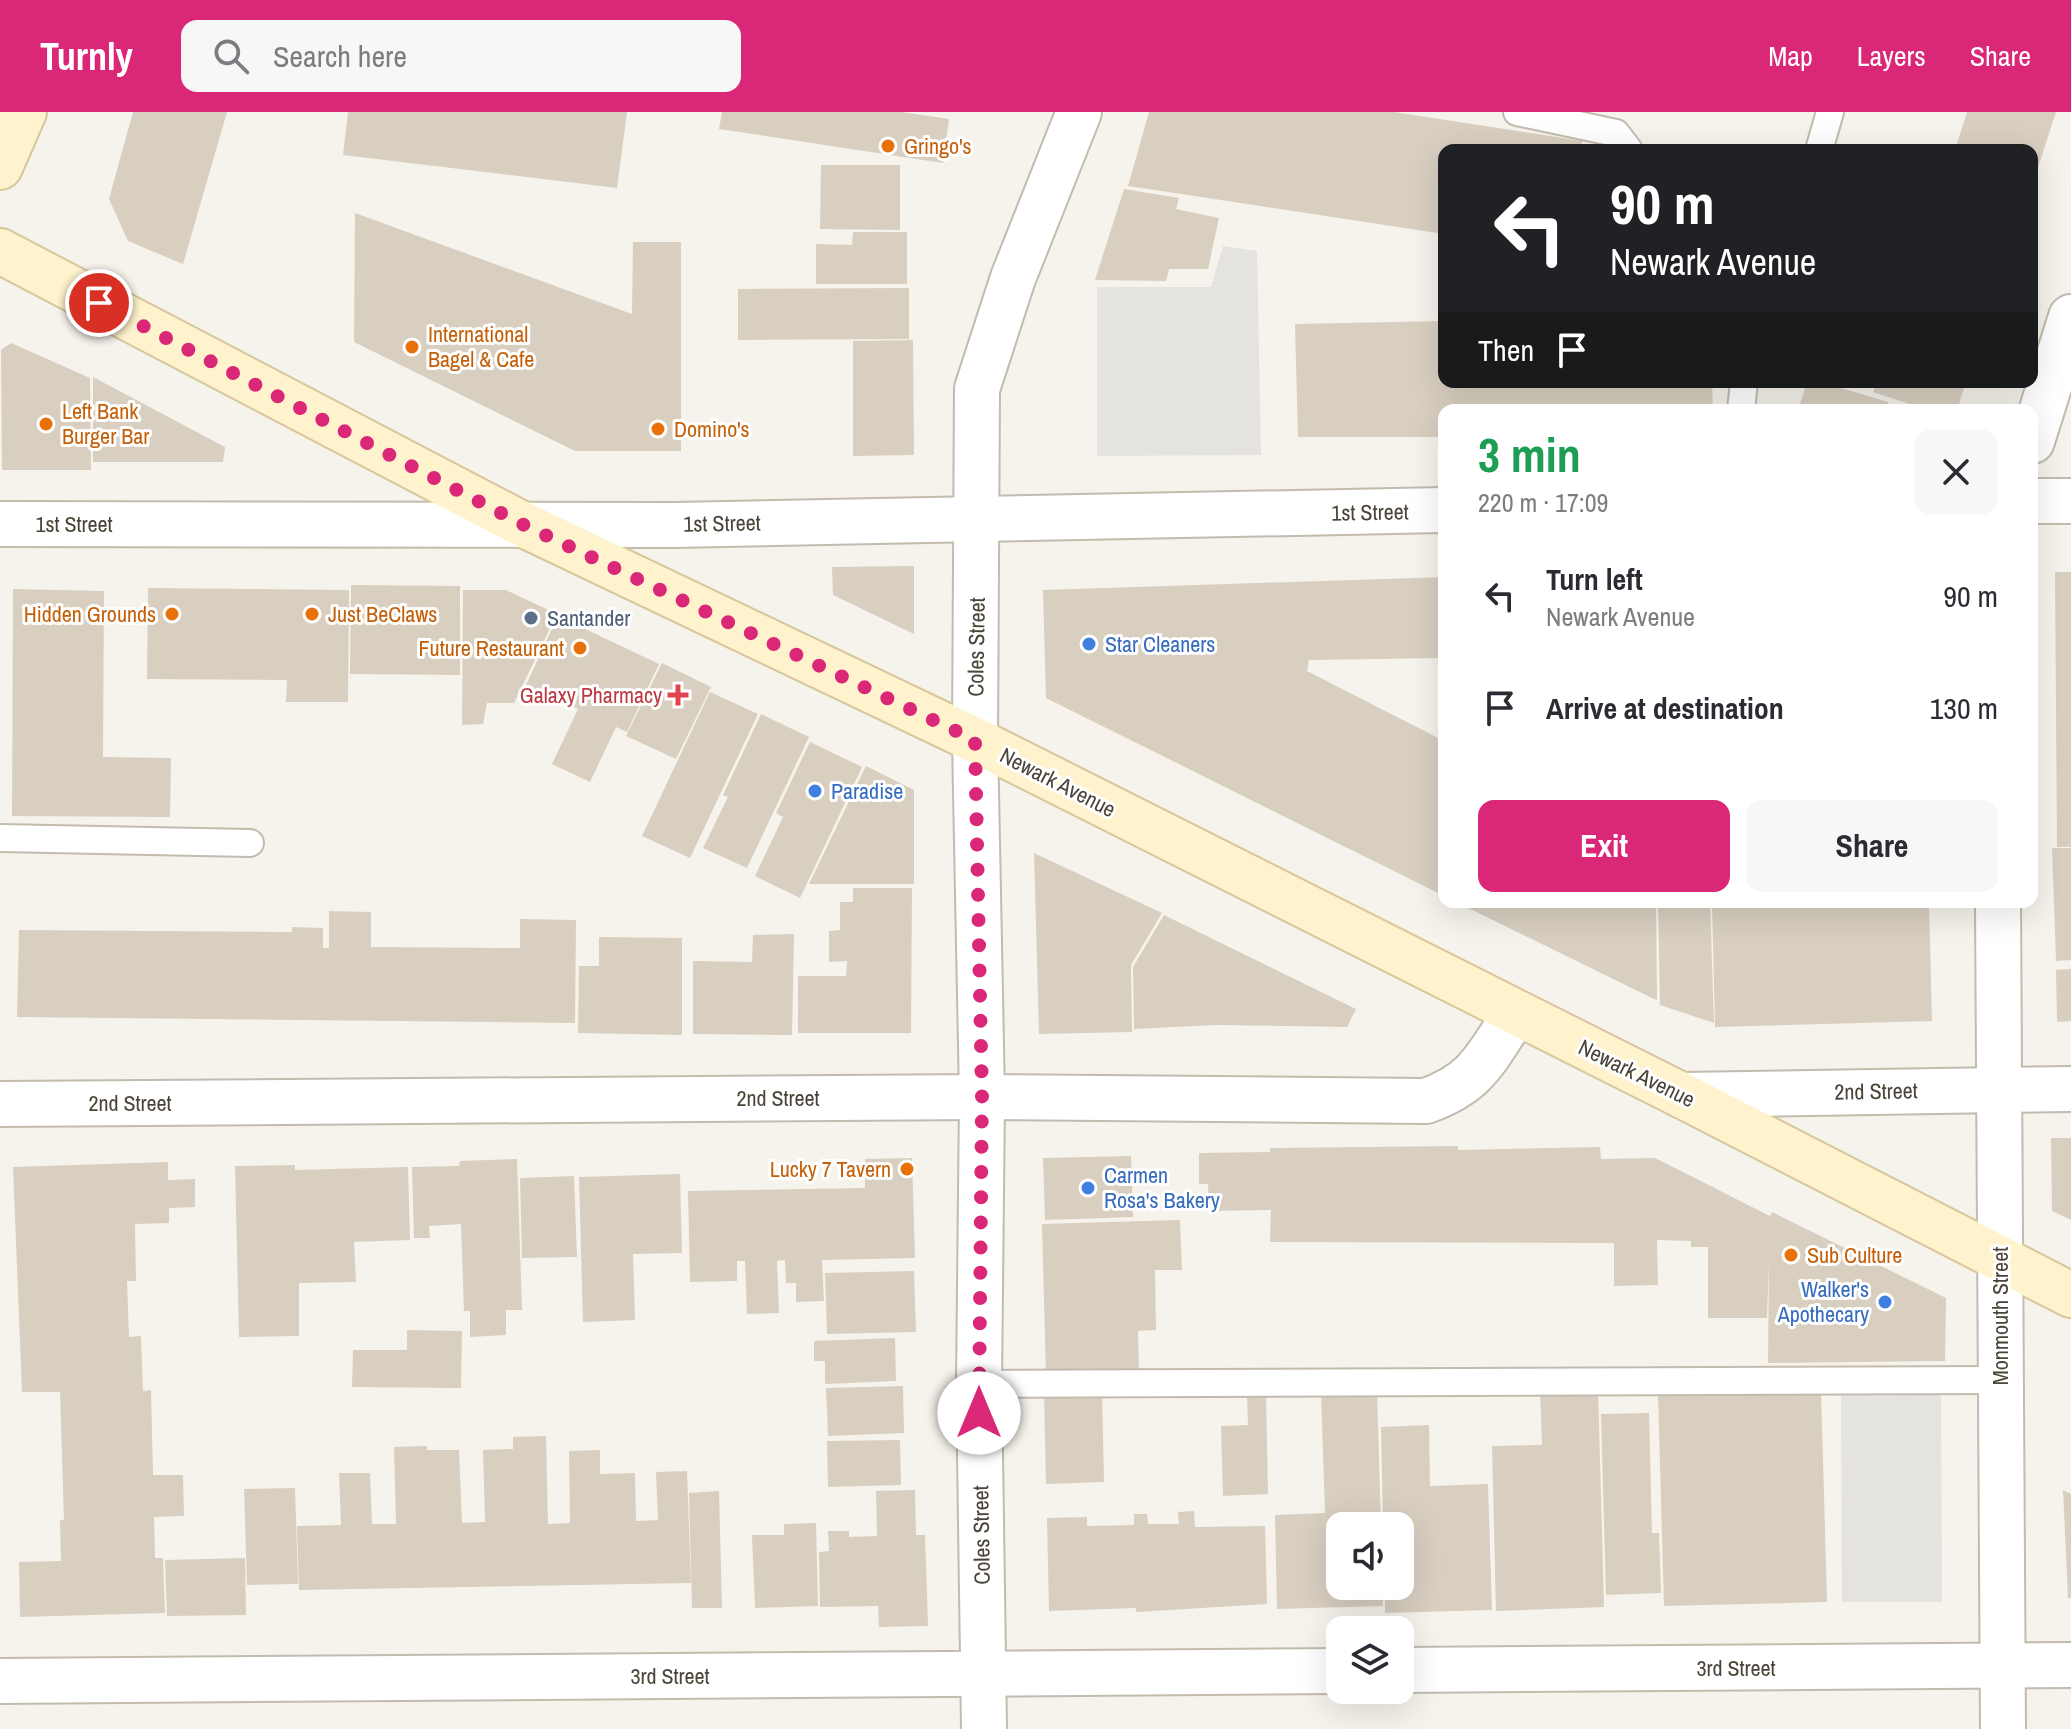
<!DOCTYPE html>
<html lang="en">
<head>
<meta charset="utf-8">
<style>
	:root { --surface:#fff; --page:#f7f7f7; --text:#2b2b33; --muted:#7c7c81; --accent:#db2777 }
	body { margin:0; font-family:"Archivo Narrow",sans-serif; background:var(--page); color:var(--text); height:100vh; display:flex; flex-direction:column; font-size:30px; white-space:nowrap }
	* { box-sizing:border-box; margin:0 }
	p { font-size:26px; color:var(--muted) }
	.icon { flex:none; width:44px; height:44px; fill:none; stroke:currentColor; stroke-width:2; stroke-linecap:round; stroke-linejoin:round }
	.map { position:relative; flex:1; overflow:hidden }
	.panel { position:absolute; left:1438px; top:292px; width:600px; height:504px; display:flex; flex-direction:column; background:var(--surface); border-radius:16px; box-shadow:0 8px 32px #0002 }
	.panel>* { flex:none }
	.top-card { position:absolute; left:1438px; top:32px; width:600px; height:244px; border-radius:16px; box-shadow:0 8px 32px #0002; background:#202124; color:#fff; overflow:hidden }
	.tools { position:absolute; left:1326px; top:1400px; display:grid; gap:16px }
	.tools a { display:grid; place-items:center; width:88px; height:88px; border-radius:16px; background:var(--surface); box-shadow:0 8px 32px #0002; font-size:40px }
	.pin { position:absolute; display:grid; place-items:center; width:68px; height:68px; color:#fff; margin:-34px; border:4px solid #fff; border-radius:50%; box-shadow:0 2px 8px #0007 }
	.me { position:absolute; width:88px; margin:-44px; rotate:0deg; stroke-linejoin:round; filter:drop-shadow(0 0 6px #0008) }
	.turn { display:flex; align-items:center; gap:28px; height:168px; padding:0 40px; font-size:36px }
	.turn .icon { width:104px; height:104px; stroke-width:2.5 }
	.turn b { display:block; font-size:56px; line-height:68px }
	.then { display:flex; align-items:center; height:76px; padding:0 40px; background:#0003; gap:16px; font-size:30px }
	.round { display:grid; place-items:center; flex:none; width:84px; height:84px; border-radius:16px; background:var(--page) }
	.summary { display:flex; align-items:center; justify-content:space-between; height:136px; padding:0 40px }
	h1 { font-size:48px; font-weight:800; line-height:60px; color:#1e9e55 }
	.cta { display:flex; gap:16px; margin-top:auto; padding:16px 40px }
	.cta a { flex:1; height:92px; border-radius:16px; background:var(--accent); color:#fff; font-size:32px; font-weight:800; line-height:92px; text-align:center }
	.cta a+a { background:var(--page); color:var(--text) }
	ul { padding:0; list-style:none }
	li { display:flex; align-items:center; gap:24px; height:112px; padding:0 40px }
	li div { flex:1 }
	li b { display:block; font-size:30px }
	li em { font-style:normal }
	header { display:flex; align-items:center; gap:48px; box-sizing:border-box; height:112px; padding:0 40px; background:var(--accent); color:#fff }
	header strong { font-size:38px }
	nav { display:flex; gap:44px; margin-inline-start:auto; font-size:28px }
	.search { width:560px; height:72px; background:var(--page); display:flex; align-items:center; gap:20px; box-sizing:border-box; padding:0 28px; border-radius:16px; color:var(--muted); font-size:30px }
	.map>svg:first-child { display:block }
	.parking { fill:#e5e3e0 }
	.building { fill:#d8cfc1 }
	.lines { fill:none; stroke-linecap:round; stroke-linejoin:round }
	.lane-casing { stroke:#c2bbae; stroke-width:30 }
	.street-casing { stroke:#c2bbae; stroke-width:48 }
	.secondary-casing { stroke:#d6c79b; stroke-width:48 }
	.lane { stroke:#fff; stroke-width:26 }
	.street { stroke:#fff; stroke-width:44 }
	.secondary { stroke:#fff3cd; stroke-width:44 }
	.route { stroke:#db2777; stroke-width:14; stroke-dasharray:0 25.2 }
	.food-dot { fill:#e8710a; stroke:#fff; stroke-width:3 }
	.service-dot { fill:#5c6f8a; stroke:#fff; stroke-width:3 }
	.shop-dot { fill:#3f7fe0; stroke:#fff; stroke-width:3 }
	.health-dot { fill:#e0444e; stroke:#fff; stroke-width:3 }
	.labels { text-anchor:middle; stroke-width:6; stroke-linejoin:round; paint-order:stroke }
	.food-label { font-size:22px; fill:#c56008; stroke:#fff; text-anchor:start }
	.street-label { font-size:22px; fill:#4b4439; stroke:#fff }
	.service-label { font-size:22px; fill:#4e5e75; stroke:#fff; text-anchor:start }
	.shop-label { font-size:22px; fill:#366cbe; stroke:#fff; text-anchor:start }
	.health-label { font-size:22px; fill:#be3a42; stroke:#fff; text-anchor:end }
</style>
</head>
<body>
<header>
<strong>Turnly</strong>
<div class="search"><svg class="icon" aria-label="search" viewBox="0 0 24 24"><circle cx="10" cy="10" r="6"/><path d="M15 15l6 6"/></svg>Search here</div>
<nav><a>Map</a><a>Layers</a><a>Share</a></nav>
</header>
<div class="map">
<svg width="2071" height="1617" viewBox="0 0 2071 1617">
	<rect width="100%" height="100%" fill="#f6f3ec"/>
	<!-- parking -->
	<g class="parking">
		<polygon points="1223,134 1257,139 1261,343 1097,344 1097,175 1211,175"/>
		<polygon points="1941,1283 1942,1490 1842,1490 1841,1284"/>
	</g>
	<!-- building -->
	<g class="building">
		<polygon points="133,0 227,0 183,152 128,129 109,87"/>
		<polygon points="348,0 627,0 617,76 343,43"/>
		<polygon points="722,0 902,0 949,7 943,51 719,17"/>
		<polygon points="1149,0 1394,0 1582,29 1581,38 1444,38 1444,122 1128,74"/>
		<polygon points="1967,0 2056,0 2033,71 2032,38 1955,38"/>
		<polygon points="821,53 900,53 900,118 820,117"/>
		<polygon points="1124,77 1179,86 1176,97 1219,106 1208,157 1169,157 1166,169 1095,168"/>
		<polygon points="355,101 632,202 633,130 681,130 681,339 575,339 354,230"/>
		<polygon points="853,120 907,120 907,172 816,172 816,132 852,133"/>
		<polygon points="909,176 909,227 738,228 738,177"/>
		<polygon points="1444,209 1444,270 1712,270 1713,298 1444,298 1444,325 1298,325 1295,212"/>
		<polygon points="913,228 914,343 853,344 853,229"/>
		<polygon points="11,231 90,266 91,358 2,358 1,238"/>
		<polygon points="93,265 225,335 223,350 93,350"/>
		<polygon points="1807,270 1821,270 1888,290 1886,298 1798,298"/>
		<polygon points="1877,270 1966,270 1957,298 1927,298 1873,280"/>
		<polygon points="914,454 914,522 833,483 832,455"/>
		<polygon points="2055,460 2071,460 2071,735 2057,735"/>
		<polygon points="1444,465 1444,546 1309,548 1307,559 1444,629 1444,784 1046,586 1043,478"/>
		<polygon points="351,473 460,474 460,563 350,562"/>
		<polygon points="148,476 349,478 348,590 286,590 287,568 147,567"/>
		<polygon points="13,477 104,479 103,645 171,646 170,705 12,704"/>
		<polygon points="463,478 506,478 557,502 514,591 487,591 483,612 462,613"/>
		<polygon points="558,504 659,552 627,620 616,615 590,670 552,652 578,597 526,573"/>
		<polygon points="662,551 711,575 676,647 626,624"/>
		<polygon points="710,580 758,602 690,746 642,724"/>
		<polygon points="761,602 809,625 747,756 703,736 728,685 723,683"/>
		<polygon points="810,630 862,655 800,786 755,764 783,705 776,701"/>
		<polygon points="866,654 914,678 914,772 809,772"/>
		<polygon points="2052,736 2071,736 2071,848 2056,849"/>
		<polygon points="1034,741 1162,801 1131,853 1132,920 1039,922"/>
		<polygon points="853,776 912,776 911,921 798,921 798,864 846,864 847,849 829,850 829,819 840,818 840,790 853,790"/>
		<polygon points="1456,790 1656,790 1657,888 1654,887"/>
		<polygon points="1658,790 1710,790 1714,911 1660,893"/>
		<polygon points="1712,790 1929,790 1932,909 1715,915"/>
		<polygon points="329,799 371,800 371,835 520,836 520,807 576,808 575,911 17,905 19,818 292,820 292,815 323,816 323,836 329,836"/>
		<polygon points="1164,803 1356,897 1347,915 1216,913 1134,917 1133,855"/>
		<polygon points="794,822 792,923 693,922 693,849 752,850 753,823"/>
		<polygon points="599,825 682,826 682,923 578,921 579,854 599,854"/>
		<polygon points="2071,857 2071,909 2057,910 2056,858"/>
		<polygon points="2051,1026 2071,1026 2071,1108 2052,1099"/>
		<polygon points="1458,1034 1458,1038 1600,1035 1601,1047 1655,1046 1770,1104 1772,1100 1946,1186 1945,1249 1768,1251 1769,1150 1767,1206 1708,1206 1708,1135 1691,1135 1691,1129 1657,1128 1658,1173 1614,1174 1614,1131 1270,1130 1271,1098 1209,1099 1208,1072 1199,1072 1199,1041 1270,1040 1270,1036"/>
		<polygon points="1131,1044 1133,1105 1045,1108 1043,1046"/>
		<polygon points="912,1046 915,1146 822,1148 824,1189 796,1190 796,1171 786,1171 785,1148 777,1149 779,1201 747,1202 745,1149 737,1149 737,1169 690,1170 688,1079 865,1076 865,1047"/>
		<polygon points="517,1047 522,1198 506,1198 506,1223 470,1225 470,1199 464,1199 461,1112 429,1114 430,1126 414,1126 412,1055 459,1054 460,1049"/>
		<polygon points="168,1050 168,1068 195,1067 195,1095 169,1096 169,1111 135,1112 136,1169 127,1169 129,1225 141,1224 143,1279 151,1278 153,1363 183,1363 184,1404 154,1405 155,1446 163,1446 165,1501 20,1505 19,1450 61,1449 60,1408 64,1408 60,1280 22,1280 13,1055"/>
		<polygon points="295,1053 295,1058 408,1055 410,1128 354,1130 356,1170 299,1171 299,1224 239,1225 235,1054"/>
		<polygon points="680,1062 682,1141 633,1142 635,1208 583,1210 579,1065"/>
		<polygon points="574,1064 577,1145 522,1146 520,1066"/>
		<polygon points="1180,1108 1182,1158 1155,1158 1156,1218 1138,1219 1139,1262 1046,1264 1042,1112"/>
		<polygon points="914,1159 916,1220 827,1222 825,1161"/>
		<polygon points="407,1218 462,1219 461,1276 352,1275 353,1238 407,1238"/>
		<polygon points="895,1226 896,1269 825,1272 825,1249 814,1249 814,1229"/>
		<polygon points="903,1274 904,1321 828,1324 826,1276"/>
		<polygon points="1598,1276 1604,1495 1496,1499 1492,1334 1542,1333 1540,1278"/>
		<polygon points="1821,1277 1827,1490 1664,1494 1658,1281"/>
		<polygon points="1102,1280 1104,1370 1046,1372 1044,1281"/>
		<polygon points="1377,1281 1381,1414 1340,1414 1340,1474 1382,1474 1383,1494 1277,1497 1275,1403 1325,1401 1321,1282"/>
		<polygon points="1247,1283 1266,1283 1268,1382 1223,1384 1221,1314 1248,1313"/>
		<polygon points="1649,1301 1652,1421 1659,1421 1661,1481 1606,1483 1601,1302"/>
		<polygon points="1429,1313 1430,1374 1488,1372 1492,1498 1385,1501 1385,1474 1400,1474 1400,1414 1383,1414 1381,1315"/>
		<polygon points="546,1324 548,1412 570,1411 569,1339 600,1338 600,1362 635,1361 636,1409 658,1408 656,1360 687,1359 691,1471 299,1478 297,1414 341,1413 339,1361 370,1361 372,1412 396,1412 394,1335 427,1334 427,1338 459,1338 462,1411 485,1410 483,1338 513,1337 513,1325"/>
		<polygon points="900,1328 901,1373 828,1375 827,1329"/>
		<polygon points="295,1376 298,1472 247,1473 244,1377"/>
		<polygon points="915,1378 916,1423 925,1423 928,1514 879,1515 878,1494 820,1495 819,1440 829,1439 828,1419 849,1419 849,1425 877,1424 876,1379"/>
		<polygon points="2063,1378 2071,1382 2071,1486 2068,1486"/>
		<polygon points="719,1379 722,1496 692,1496 689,1381"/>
		<polygon points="1194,1399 1195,1415 1265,1414 1267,1492 1136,1500 1136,1496 1049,1499 1047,1406 1087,1405 1087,1414 1134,1413 1134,1402 1147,1402 1148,1412 1179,1412 1178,1400"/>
		<polygon points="816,1411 818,1494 755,1496 752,1423 784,1423 784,1412"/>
		<polygon points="245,1446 246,1503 167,1504 165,1448"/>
	</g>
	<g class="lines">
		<!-- lane casing -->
		<g class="lane-casing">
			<g id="lane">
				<polyline points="1517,0 1616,21 1629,38"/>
				<polyline points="1819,38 1830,0"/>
				<polyline points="1741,298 1744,270"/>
				<polyline points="0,726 250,731"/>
				<polyline points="979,1272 2001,1268"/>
			</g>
		</g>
		<!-- street casing -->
		<g class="street-casing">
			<g id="street">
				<polyline points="2032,329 2071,205"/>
				<polyline points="2032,389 2071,389"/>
				<polyline points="0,412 674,413 1444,398"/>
				<polyline points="1998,790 2003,1617"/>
				<polyline points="1681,983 2071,977"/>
				<path d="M0 992 982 985 1426 989C1479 970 1486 945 1516 901"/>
				<polyline points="1400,1558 2071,1553"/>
				<polyline points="0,1569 1340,1559"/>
				<polyline points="984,1617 979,1272 982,985 975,628 977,277 1013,166 1079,0"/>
			</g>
		</g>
		<!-- secondary casing -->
		<g class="secondary-casing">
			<g id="secondary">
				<polyline points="0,55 24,0"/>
				<polyline points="0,139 522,412 975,628 1681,983 2071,1183"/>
			</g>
		</g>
		<!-- lane -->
		<use href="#lane" class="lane"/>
		<!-- street -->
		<use href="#street" class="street"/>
		<!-- secondary -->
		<use href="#secondary" class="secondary"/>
	</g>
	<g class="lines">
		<!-- route -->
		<polyline class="route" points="99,191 522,412 975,628 982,985 979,1301"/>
	</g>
	<!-- markers -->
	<g class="food-dot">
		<circle cx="888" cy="34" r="8"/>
		<circle cx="412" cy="235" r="8"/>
		<circle cx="46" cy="312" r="8"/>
		<circle cx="658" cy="317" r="8"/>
		<circle cx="172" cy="502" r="8"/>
		<circle cx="312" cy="502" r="8"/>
		<circle cx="580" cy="536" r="8"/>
		<circle cx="907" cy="1057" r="8"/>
		<circle cx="1791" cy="1143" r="8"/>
	</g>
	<circle class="service-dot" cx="531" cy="506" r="8"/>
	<g class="shop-dot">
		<circle cx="1089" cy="532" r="8"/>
		<circle cx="815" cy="679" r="8"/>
		<circle cx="1088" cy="1076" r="8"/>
		<circle cx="1885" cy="1190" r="8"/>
	</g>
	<path class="health-dot" d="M674 571h8v8h8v8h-8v8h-8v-8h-8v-8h8z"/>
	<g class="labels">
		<!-- food labels -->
		<g class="food-label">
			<text x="904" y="42">Gringo's</text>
			<text x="428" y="230">International<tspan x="428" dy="25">Bagel &amp; Cafe</tspan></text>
			<text x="62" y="307">Left Bank<tspan x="62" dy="25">Burger Bar</tspan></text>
			<text x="674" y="325">Domino's</text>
			<text x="156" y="510" text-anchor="end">Hidden Grounds</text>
			<text x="328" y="510">Just BeClaws</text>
			<text x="564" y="544" text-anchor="end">Future Restaurant</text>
			<text x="891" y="1065" text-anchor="end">Lucky 7 Tavern</text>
			<text x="1807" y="1151">Sub Culture</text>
		</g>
		<!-- street labels -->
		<g class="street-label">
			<text transform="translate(1370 400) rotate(-1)" y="8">1st Street</text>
			<text transform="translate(722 411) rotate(-1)" y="8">1st Street</text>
			<text x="74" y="420">1st Street</text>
			<text transform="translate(976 535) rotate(-89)" y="8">Coles Street</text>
			<text transform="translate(1058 670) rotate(27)" y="8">Newark Avenue</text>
			<text transform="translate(1637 961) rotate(26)" y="8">Newark Avenue</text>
			<text transform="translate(1876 979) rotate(-1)" y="8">2nd Street</text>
			<text x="778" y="994">2nd Street</text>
			<text x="130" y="999">2nd Street</text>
			<text transform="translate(2000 1204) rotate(-90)" y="8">Monmouth Street</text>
			<text transform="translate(981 1423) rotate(-91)" y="8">Coles Street</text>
			<text x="1736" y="1564">3rd Street</text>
			<text x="670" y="1572">3rd Street</text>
		</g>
		<!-- service labels -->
		<g class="service-label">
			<text x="547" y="514">Santander</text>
		</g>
		<!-- shop labels -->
		<g class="shop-label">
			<text x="1105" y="540">Star Cleaners</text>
			<text x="831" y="687">Paradise</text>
			<text x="1104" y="1071">Carmen<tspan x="1104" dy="25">Rosa's Bakery</tspan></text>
			<text x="1869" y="1185" text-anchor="end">Walker's<tspan x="1869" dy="25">Apothecary</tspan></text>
		</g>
		<!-- health labels -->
		<g class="health-label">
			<text x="662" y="591">Galaxy Pharmacy</text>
		</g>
	</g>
</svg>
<div class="tools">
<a><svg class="icon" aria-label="sound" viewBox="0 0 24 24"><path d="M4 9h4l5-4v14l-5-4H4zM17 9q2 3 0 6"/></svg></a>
<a><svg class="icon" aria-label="layers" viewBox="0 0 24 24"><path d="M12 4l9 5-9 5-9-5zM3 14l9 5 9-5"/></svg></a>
</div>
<div class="pin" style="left:99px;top:191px;background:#d93025"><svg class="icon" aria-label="arrive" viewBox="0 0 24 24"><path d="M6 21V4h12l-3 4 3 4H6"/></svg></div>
<svg class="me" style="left:979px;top:1301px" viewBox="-20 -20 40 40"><circle r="19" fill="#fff"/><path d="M0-13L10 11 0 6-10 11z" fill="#db2777"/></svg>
<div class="top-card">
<div class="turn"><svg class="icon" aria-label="left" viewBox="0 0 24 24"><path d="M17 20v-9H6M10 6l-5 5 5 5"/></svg><div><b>90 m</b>Newark Avenue</div></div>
<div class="then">Then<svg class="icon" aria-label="arrive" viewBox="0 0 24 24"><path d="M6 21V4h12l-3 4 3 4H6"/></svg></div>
</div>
<section class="panel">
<div class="summary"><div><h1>3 min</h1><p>220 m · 17:09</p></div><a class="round"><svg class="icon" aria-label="close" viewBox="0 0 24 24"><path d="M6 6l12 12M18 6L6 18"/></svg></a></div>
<ul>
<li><svg class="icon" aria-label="left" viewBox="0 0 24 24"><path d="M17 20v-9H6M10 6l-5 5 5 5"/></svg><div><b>Turn left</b><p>Newark Avenue</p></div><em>90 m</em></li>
<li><svg class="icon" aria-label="arrive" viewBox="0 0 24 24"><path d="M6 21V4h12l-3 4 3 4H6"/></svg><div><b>Arrive at destination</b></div><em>130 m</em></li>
</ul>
<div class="cta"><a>Exit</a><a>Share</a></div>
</section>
</div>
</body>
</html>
